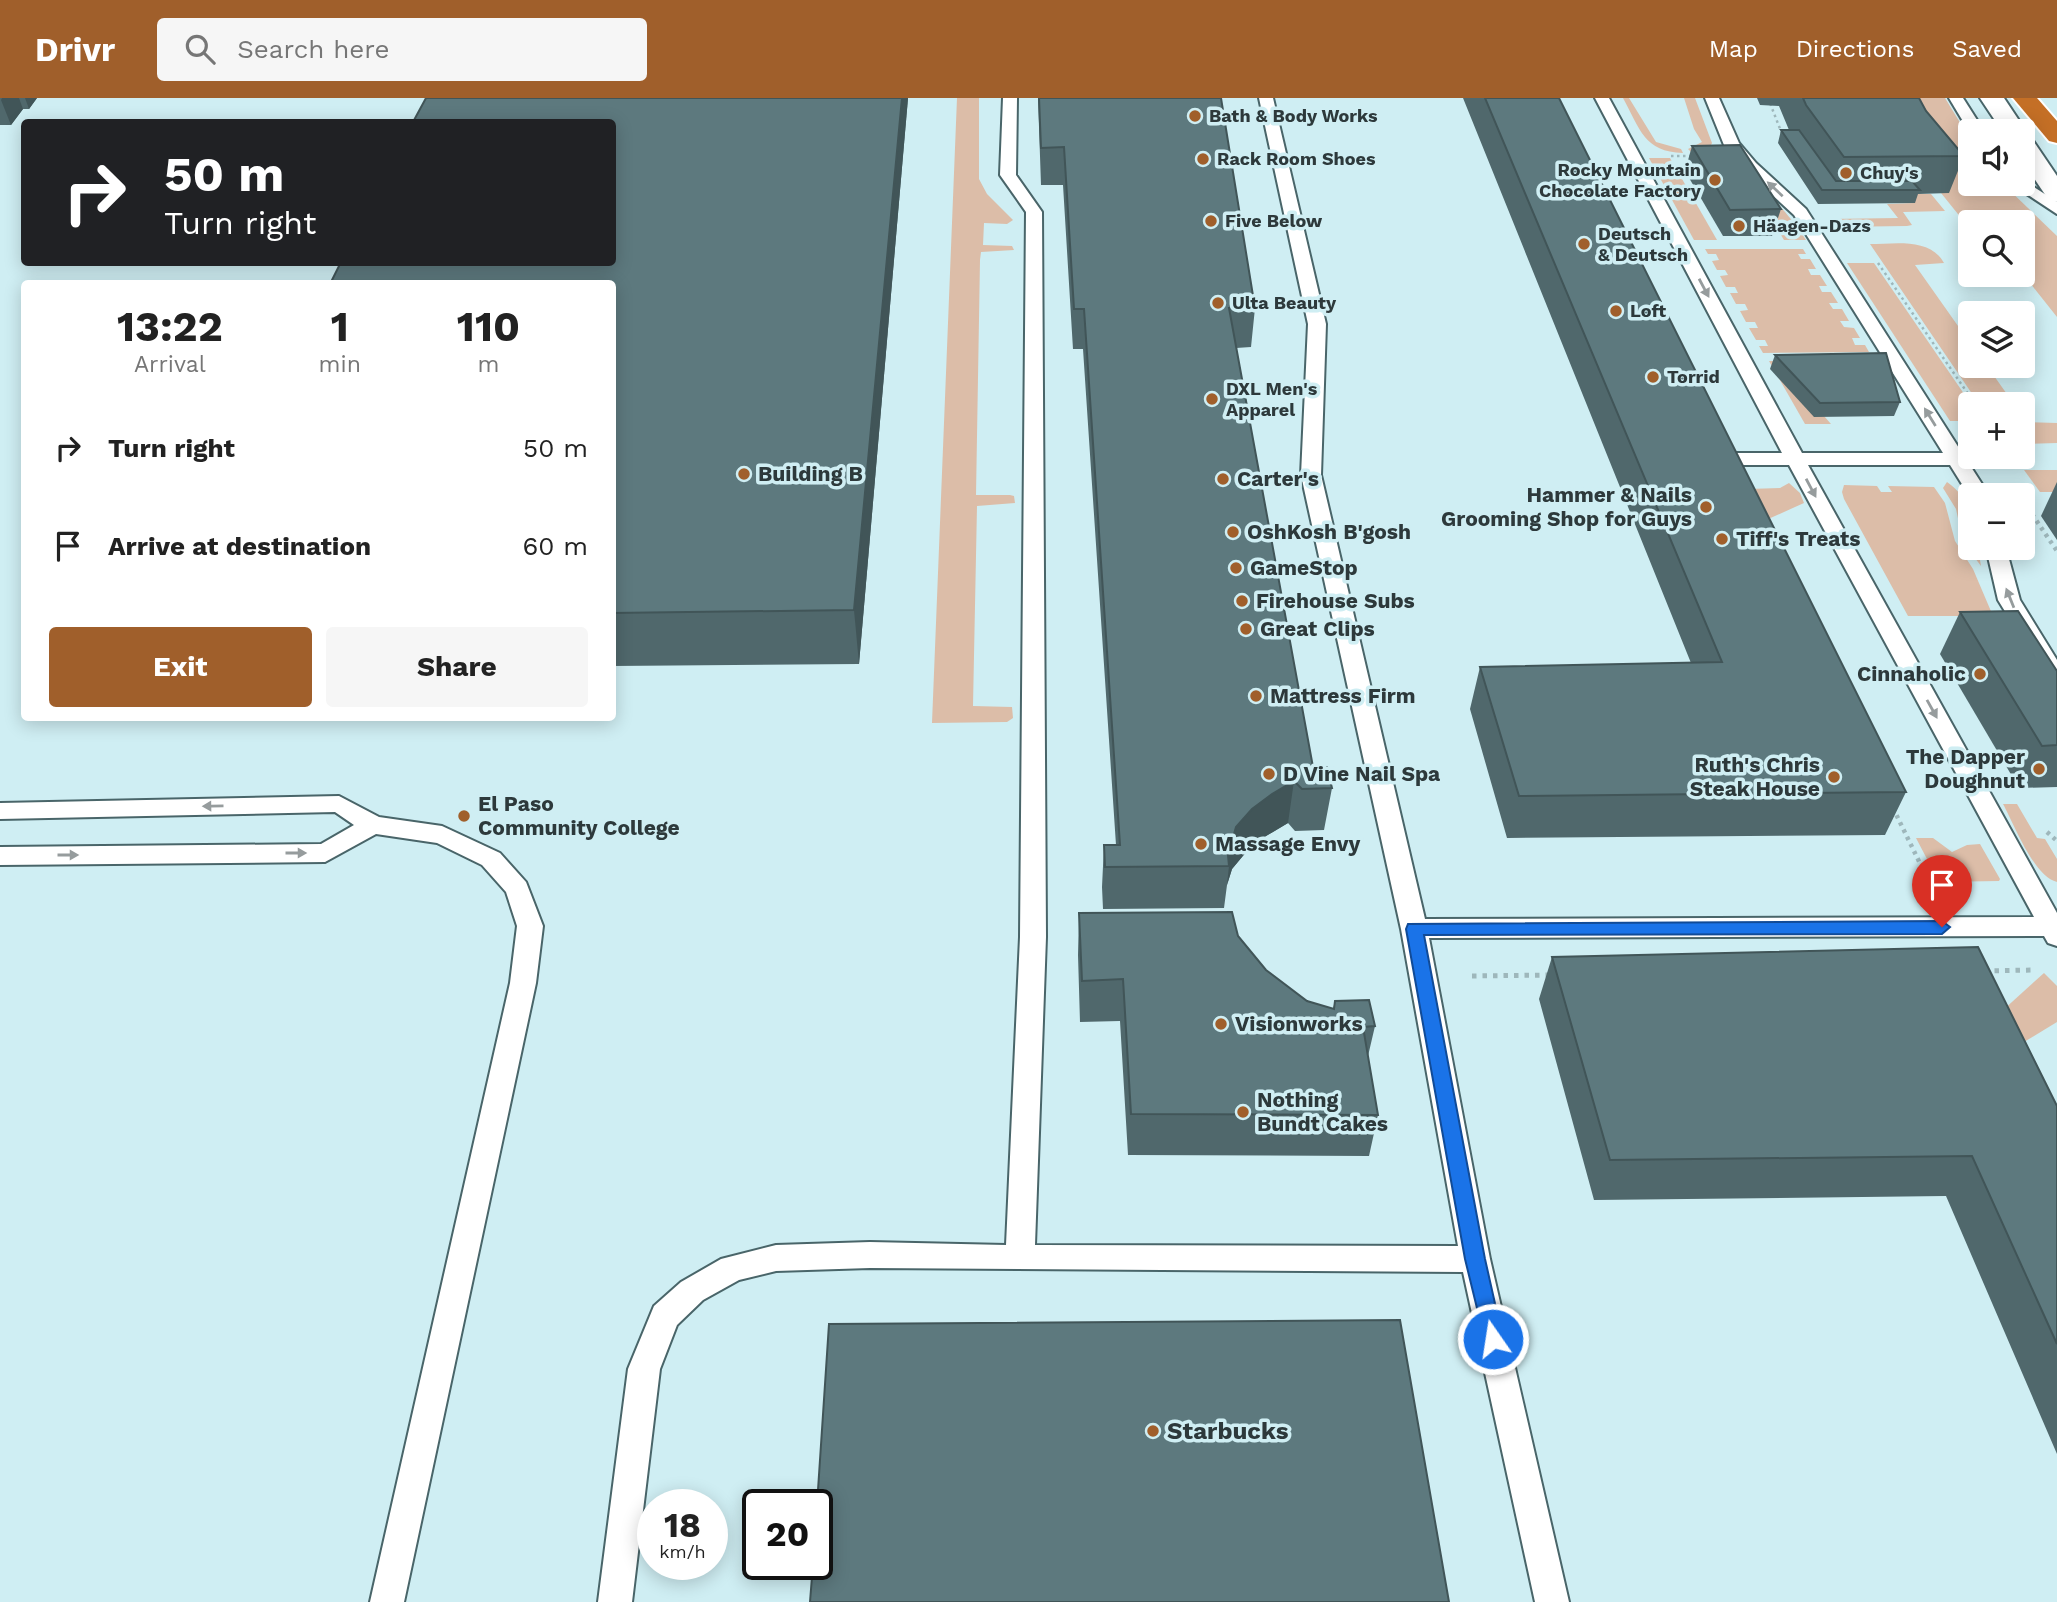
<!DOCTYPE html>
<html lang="en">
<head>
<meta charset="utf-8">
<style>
	:root { --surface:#fff; --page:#f6f6f6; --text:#222; --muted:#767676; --accent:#a05f2b }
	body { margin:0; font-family:"Work Sans",sans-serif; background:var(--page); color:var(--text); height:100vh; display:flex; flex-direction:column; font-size:26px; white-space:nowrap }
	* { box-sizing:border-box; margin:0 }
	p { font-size:23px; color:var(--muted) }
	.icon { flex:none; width:38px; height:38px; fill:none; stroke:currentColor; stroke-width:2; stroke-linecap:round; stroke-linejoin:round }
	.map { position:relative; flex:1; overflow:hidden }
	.side { position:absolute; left:21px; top:182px; width:595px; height:441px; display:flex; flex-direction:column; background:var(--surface); border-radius:7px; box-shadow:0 4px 18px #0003 }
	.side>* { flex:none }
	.hud { position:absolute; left:21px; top:21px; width:595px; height:147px; border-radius:7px; box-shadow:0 4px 18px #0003; background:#202124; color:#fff; overflow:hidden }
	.tools { position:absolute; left:1958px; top:21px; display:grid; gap:14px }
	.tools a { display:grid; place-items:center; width:77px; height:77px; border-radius:7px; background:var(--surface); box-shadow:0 4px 18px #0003; font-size:35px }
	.speed { position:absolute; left:637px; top:1391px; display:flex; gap:14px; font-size:35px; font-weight:700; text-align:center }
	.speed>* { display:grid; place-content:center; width:91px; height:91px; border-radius:50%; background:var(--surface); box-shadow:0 4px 18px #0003; line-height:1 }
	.speed small { font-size:18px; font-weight:400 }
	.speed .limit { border:4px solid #111; border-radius:10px; background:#fff; color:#111 }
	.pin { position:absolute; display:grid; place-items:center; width:60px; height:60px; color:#fff; margin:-72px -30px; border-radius:50% 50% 50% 0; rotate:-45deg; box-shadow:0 0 7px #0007 }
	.pin .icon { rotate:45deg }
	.me { position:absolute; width:77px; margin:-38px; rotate:347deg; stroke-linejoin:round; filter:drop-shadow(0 0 5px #0008) }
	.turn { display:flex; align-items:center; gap:24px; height:147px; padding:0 28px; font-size:32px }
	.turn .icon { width:91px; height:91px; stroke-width:2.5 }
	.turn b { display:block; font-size:49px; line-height:60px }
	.eta { display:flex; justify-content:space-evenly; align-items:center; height:119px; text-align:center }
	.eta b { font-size:42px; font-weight:700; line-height:49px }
	.button { display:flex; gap:14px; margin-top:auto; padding:14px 28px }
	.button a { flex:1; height:80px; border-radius:7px; background:var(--accent); color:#fff; font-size:28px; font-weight:700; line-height:80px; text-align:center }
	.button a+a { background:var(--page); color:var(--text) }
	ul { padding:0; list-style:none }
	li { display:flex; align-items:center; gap:21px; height:98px; padding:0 28px }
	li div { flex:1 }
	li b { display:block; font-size:26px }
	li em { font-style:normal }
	header { display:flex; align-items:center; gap:42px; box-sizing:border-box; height:98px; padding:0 35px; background:var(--accent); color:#fff }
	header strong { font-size:33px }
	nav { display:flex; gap:38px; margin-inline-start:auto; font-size:24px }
	.search { width:490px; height:63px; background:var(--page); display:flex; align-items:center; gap:18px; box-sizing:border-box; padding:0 24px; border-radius:7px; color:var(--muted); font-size:26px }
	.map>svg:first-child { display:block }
	.green { fill:#dcbda8 }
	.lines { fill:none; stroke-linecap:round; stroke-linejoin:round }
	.service-casing { stroke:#496569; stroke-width:4 }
	.secondary-casing { stroke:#496569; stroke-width:4 }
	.motorway-casing { stroke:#fff; stroke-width:4 }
	.path-far2 { stroke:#9eb7bb; stroke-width:2.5; stroke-dasharray:2.5 3.5; stroke-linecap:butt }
	.path-far1 { stroke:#9eb7bb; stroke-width:4.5; stroke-dasharray:3.5 4.5; stroke-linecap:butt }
	.path { stroke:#9eb7bb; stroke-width:5; stroke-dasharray:4.5 6; stroke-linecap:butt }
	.service { fill:#fff; fill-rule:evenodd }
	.secondary { fill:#fff; fill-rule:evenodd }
	.motorway { fill:#c46f26; fill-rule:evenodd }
	.wall { fill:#50686c }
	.shaded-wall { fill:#415558 }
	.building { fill:#5d797e; stroke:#415558; stroke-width:2 }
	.oneway { fill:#969c9d }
	.route { fill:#1a73e8; stroke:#114b97; stroke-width:2 }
	.poi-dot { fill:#a05f2b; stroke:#cfeef3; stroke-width:2.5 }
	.labels { text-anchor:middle; stroke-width:7; stroke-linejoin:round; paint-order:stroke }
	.far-poi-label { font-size:18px; font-weight:bold; fill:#2d393b; stroke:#cfeef3; text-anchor:start }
	.poi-label { font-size:21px; font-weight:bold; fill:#2d393b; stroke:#cfeef3; text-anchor:start }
	.near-poi-label { font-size:24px; font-weight:bold; fill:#2d393b; stroke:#cfeef3; text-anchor:start }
</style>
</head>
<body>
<header>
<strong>Drivr</strong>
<div class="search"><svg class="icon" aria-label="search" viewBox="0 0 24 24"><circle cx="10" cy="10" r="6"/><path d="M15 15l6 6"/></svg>Search here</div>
<nav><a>Map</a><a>Directions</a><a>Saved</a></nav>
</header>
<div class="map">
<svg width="2057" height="1504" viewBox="0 0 2057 1504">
	<rect width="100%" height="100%" fill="#cfeef3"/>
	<!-- green -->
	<g class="green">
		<polygon points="957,0 979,0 979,81 987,96 1013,122 1007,126 984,125 983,147 1012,148 1014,152 981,154 980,162 976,397 1010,397 1014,398 1015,405 977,408 973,608 1012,609 1013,620 1007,624 932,625"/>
		<path d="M1623 0H1629L1656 44 1681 51 1683 55C1644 54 1640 31 1623 0Z"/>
		<polygon points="1684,0 1695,0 1712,45 1710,49 1692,55 1688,51 1702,44 1694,31"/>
		<polygon points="1906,0 1945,0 1970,41 1970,86 2003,86 2057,138 2057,219 2023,176 2023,124 1966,126 1941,95"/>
		<polygon points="1649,60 1670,60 1717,142 1694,142"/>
		<path d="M1746 80C1772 98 1788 115 1806 142H1784Z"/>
		<polygon points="1908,96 1931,96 1945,113 1903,114 1912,127 1907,128 1833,129 1828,121 1898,120 1887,106 1914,105"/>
		<path d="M1870 146C1894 146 1930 139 1944 165L1915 167 1970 245V268H1987L2014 306H1979Z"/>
		<polygon points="1705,151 1803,151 1806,156 1798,156 1801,161 1810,161 1816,171 1808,171 1811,177 1820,177 1827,188 1819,188 1822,194 1831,194 1838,205 1829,205 1833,211 1842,211 1849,223 1840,223 1844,229 1854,230 1860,240 1852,240 1855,247 1865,247 1869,254 1763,255 1759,248 1768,248 1765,242 1756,242 1749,230 1758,230 1755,224 1746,224 1740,213 1748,212 1745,206 1736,206 1730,195 1738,195 1735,189 1726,189 1720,178 1728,177 1725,172 1717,172 1712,163 1719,162 1716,156 1708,156"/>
		<polygon points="1847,165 1874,165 1971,306 1970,323 1950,323"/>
		<polygon points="1769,263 1776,263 1831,326 1805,326"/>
		<polygon points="2023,319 2027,324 2057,325 2057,345 2023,346"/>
		<polygon points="2024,372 2057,372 2057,394 2040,394"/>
		<path d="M1947 384C1972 401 1970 422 1970 450H1978L1981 468 1963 444 1956 411 1943 390Z"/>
		<polygon points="1789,385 1800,395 1804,405 1766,422 1748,391 1780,390"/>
		<polygon points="1844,387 1877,388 1881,394 1892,394 1888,388 1934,389 1945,405 1955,443 1973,471 1993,518 1908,518 1844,401 1842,394"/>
		<path d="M2003 706H2017L2037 740 2045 741 2057 761V784C2034 779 2014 726 2003 706Z"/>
		<polygon points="1916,740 1933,740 1952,754 1967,747 1980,746 2000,781 1999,783 1939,784"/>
		<polygon points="2044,875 2057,888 2057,924 2024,944 2002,913"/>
	</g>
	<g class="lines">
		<!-- service casing -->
		<g class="service-casing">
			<g id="service">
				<polygon points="1003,0 1017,0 1016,77 1042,114 1046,839 1035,1147 1458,1148 1401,831 1301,377 1308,226 1259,0 1273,0 1326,226 1321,377 1425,821 2034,819 1789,367 1706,367 1696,361 1706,355 1782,355 1595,0 1609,0 1802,355 1943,355 1794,117 1744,71 1724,47 1705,0 1719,0 1739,45 1756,65 1806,111 1989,397 1970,399 1950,367 1808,367 2057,815 2057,848 2048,845 2044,838 1429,840 1490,1161 1569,1504 1535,1504 1463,1174 870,1170 776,1173 739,1182 703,1202 677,1227 660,1271 632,1504 598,1504 628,1271 654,1208 681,1184 721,1161 776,1147 870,1144 1006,1147 1020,839 1026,114 1000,77"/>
				<polygon points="1949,0 1963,0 1984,33 1970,35"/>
				<polygon points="2023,82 2057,104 2057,116 2016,89 2014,86 2023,86"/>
				<polygon points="1986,450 2006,450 2020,502 2057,562 2057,587 2049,585 1998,502"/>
				<polygon points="339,698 379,719 442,728 500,755 526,784 543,828 536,885 404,1504 370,1504 510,885 517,828 506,794 482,767 437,745 376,736 325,764 0,767 0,749 321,746 354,727 335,714 0,721 0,705"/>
			</g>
		</g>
		<!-- secondary casing -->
		<g class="secondary-casing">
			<g id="secondary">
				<polygon points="1980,0 2004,0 2026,33 2023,37 2023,33 2002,33"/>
				<polygon points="2023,39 2032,41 2057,78 2057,104 2048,101 2023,64"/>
			</g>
		</g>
		<!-- motorway casing -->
		<g class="motorway-casing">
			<polygon id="motorway" points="2013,0 2037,0 2057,23 2057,45 2049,43"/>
		</g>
		<!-- path-far2 -->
		<g class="path-far2">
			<polyline points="1768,0 1784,41"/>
			<polyline points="1671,58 1693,58"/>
			<polyline points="1878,165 1975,306"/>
		</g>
		<!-- path-far1 -->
		<g class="path-far1">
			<polyline points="2023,403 2057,453"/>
			<polyline points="1893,710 1932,790"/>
			<polyline points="2047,734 2057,743"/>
		</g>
		<!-- path -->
		<g class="path">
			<polyline points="1984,873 2033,872"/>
			<polyline points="1472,878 1552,877"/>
		</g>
		<!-- service -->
		<use href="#service" class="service"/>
		<!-- secondary -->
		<use href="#secondary" class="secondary"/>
		<!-- motorway -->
		<use href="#motorway" class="motorway"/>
	</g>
	<!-- wall -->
	<g class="wall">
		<polygon points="0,0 37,0 29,11 23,11 11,27 0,27"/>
		<polygon points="908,0 859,566 612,568 612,186"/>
		<polygon points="1038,0 1221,0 1255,210 1251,249 1236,250 1313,669 1332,690 1324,732 1295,733 1288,725 1266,738 1247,753 1232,771 1227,787 1224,810 1103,811 1102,789 1104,747 1116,747 1083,251 1073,251 1063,87 1041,87"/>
		<polygon points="1463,0 1559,0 1906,694 1885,737 1507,740 1470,611 1480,569 1691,565"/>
		<polygon points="1757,0 1919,0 1926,13 1964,58 1949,95 1918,96 1915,105 1818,106 1778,45 1781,32 1789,32 1779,8 1760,7"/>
		<polygon points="1692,48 1781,111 1772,138 1723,138 1685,73"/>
		<polygon points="1775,257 1900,304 1894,318 1814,319 1770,271"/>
		<polygon points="2057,384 2057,442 2041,418"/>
		<polygon points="1960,514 2057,647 2057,689 2019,690 1940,556"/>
		<polygon points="1079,815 1238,838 1266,872 1307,903 1333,911 1335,903 1375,928 1368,958 1378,1017 1369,1058 1128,1057 1120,923 1080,924 1078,857"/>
		<polygon points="1552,859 2057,1008 2057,1356 1946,1098 1594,1102 1539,901"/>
	</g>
	<!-- shaded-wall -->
	<g class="shaded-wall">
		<polygon points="2,0 19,0 23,11 11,27 1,2"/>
		<polygon points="25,0 37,0 29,11"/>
		<polygon points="902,0 908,0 859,566 854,512"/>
		<polygon points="1294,683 1288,725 1266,738 1247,753 1232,771 1227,787 1229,768 1228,757 1236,729 1252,711 1272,696"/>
	</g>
	<!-- building -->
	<g class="building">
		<polygon points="426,0 902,0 854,512 612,515 612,186 330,186 341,164 612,164 612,24 413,24"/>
		<polygon points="1039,0 1221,0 1255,210 1229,210 1313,669 1327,669 1332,690 1302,691 1294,683 1272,696 1252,711 1236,729 1228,757 1229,768 1105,769 1104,747 1120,747 1084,211 1074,211 1064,49 1041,50"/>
		<polygon points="1485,0 1559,0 1906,694 1519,698 1480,569 1722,564"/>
		<polygon points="1803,0 1919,0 1926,13 1964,58 1844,59 1806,7"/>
		<polygon points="1781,32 1799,32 1836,83 1912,83 1920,92 1822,92"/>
		<polygon points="1740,47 1781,111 1730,112 1692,48"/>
		<polygon points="1886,255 1900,304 1820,305 1775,257"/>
		<polygon points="2018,513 2057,573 2057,647 2042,648 1960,514"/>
		<polygon points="1232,814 1238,838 1266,872 1307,903 1334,911 1335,903 1369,902 1375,928 1363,929 1378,1017 1131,1016 1123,881 1082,883 1079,815"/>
		<polygon points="1978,849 2057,1008 2057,1246 1972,1058 1610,1062 1552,859"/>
		<polygon points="1400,1222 1449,1504 810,1504 813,1466 817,1466 817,1407 829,1226"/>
	</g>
	<!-- one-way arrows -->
	<defs><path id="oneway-solid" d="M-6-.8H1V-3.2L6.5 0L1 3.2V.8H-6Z" transform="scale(1.75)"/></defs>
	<g class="oneway">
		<use href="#oneway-solid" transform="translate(1775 91) rotate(-137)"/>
		<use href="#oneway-solid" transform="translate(1704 190) rotate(62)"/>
		<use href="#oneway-solid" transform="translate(1930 319) rotate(-122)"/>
		<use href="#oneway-solid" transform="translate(1811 390) rotate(62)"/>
		<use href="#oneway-solid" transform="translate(2010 500) rotate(-112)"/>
		<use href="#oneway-solid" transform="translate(1932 611) rotate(61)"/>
		<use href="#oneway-solid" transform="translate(213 708) rotate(179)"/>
		<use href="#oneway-solid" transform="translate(296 755)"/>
		<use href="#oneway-solid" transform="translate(68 757)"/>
	</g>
	<!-- route -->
	<polygon class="route" points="1942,823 1950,829 1942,836 1424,837 1485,1161 1503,1241 1500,1247 1493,1250 1486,1247 1465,1161 1406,831 1408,826"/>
	<!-- markers -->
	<g class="poi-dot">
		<circle cx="1195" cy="18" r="7"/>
		<circle cx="1203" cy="61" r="7"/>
		<circle cx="1846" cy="75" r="7"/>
		<circle cx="1715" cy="82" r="7"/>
		<circle cx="1211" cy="123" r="7"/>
		<circle cx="1739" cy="128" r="7"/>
		<circle cx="1584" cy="146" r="7"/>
		<circle cx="1218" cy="205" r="7"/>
		<circle cx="1616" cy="213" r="7"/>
		<circle cx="1653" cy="279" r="7"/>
		<circle cx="1212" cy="301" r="7"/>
		<circle cx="744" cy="376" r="7"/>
		<circle cx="1223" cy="381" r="7"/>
		<circle cx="1706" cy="409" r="7"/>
		<circle cx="1233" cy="434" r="7"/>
		<circle cx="1722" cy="441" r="7"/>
		<circle cx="1236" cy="470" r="7"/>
		<circle cx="1242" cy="503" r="7"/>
		<circle cx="1246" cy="531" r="7"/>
		<circle cx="1980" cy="576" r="7"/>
		<circle cx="1256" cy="598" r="7"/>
		<circle cx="2039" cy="671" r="7"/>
		<circle cx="1269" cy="676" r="7"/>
		<circle cx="1834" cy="679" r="7"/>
		<circle cx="464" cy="718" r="7"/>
		<circle cx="1201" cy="746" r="7"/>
		<circle cx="1221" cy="926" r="7"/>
		<circle cx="1243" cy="1014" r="7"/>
		<circle cx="1153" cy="1333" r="7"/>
	</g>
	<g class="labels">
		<!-- far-poi labels -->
		<g class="far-poi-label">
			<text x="1209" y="24">Bath &amp; Body Works</text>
			<text x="1217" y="67">Rack Room Shoes</text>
			<text x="1701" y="78" text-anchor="end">Rocky Mountain<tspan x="1701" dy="21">Chocolate Factory</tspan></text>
			<text x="1860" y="81">Chuy's</text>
			<text x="1225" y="129">Five Below</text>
			<text x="1753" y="134">Häagen-Dazs</text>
			<text x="1598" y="142">Deutsch<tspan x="1598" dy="21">&amp; Deutsch</tspan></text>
			<text x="1232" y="211">Ulta Beauty</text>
			<text x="1630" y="219">Loft</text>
			<text x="1667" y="285">Torrid</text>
			<text x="1226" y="297">DXL Men's<tspan x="1226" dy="21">Apparel</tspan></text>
		</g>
		<!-- poi labels -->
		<g class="poi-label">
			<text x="758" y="383">Building B</text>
			<text x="1237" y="388">Carter's</text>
			<text x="1692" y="404" text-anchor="end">Hammer &amp; Nails<tspan x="1692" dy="24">Grooming Shop for Guys</tspan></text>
			<text x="1247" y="441">OshKosh B'gosh</text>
			<text x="1736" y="448">Tiff's Treats</text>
			<text x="1250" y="477">GameStop</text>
			<text x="1256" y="510">Firehouse Subs</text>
			<text x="1260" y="538">Great Clips</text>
			<text x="1966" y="583" text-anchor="end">Cinnaholic</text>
			<text x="1270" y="605">Mattress Firm</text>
			<text x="2025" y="666" text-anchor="end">The Dapper<tspan x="2025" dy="24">Doughnut</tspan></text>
			<text x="1820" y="674" text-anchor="end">Ruth's Chris<tspan x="1820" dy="24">Steak House</tspan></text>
			<text x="1283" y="683">D Vine Nail Spa</text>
			<text x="478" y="713">El Paso<tspan x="478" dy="24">Community College</tspan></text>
			<text x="1215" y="753">Massage Envy</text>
			<text x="1235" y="933">Visionworks</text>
			<text x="1257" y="1009">Nothing<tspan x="1257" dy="24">Bundt Cakes</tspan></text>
		</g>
		<!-- near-poi labels -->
		<g class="near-poi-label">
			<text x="1167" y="1341">Starbucks</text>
		</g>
	</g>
</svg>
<div class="tools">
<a><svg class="icon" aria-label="sound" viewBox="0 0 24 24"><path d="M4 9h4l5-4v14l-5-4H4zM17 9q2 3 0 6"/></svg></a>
<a><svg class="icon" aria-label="search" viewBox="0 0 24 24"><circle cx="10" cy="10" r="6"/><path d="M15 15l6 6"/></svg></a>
<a><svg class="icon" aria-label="layers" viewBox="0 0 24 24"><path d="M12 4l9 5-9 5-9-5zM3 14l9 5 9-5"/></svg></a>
<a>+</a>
<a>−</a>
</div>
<div class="speed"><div>18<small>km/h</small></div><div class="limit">20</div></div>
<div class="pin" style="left:1942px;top:829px;background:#d93025"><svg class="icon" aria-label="arrive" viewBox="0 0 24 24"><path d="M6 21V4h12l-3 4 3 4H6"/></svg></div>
<svg class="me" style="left:1493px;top:1241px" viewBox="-20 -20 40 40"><circle r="17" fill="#1a73e8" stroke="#fff" stroke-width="3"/><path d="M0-11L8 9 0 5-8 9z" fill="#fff"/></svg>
<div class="hud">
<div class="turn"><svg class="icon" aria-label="right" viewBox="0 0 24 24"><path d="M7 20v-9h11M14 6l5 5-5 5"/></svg><div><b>50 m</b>Turn right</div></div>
</div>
<section class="side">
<div class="eta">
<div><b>13:22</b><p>Arrival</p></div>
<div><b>1</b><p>min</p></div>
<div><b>110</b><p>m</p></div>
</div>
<ul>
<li><svg class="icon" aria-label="right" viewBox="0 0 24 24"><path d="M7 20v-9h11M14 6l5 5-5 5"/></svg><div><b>Turn right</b></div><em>50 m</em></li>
<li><svg class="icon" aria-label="arrive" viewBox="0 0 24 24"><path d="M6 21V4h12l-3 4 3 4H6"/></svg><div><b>Arrive at destination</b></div><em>60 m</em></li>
</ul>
<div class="button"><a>Exit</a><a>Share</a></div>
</section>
</div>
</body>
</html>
